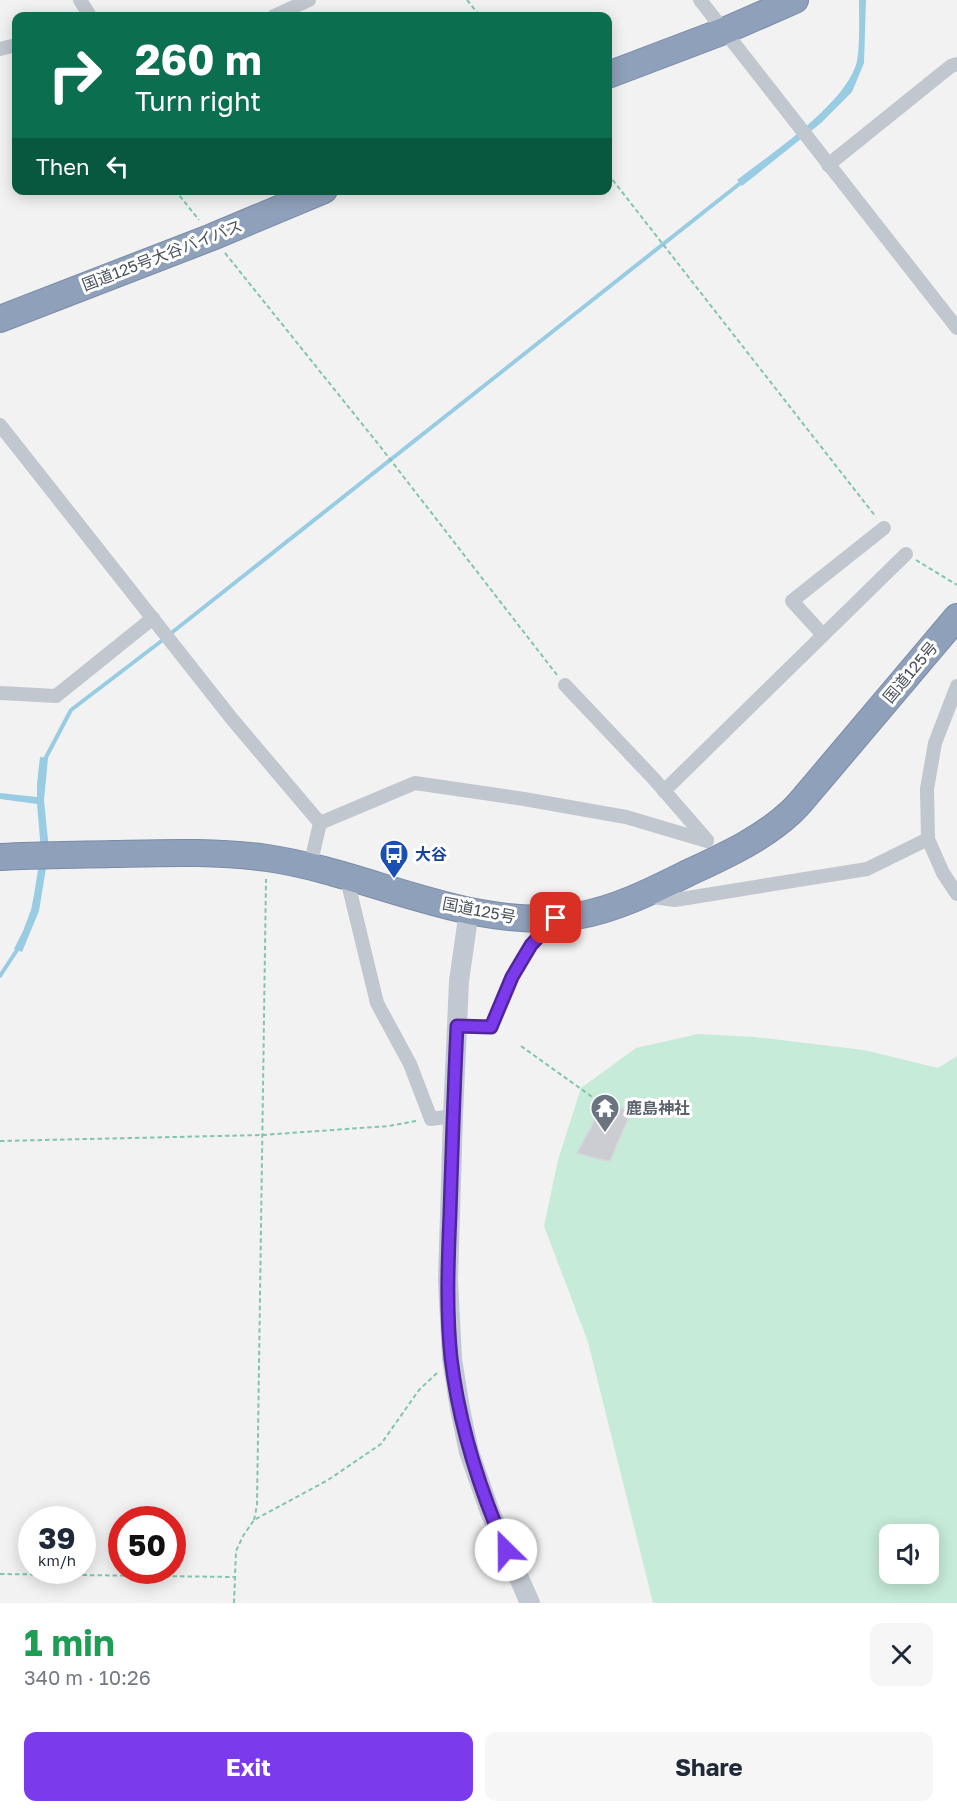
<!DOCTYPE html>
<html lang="en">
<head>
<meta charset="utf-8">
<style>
	:root { --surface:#fff; --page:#f6f6f7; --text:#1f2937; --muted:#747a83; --accent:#7c3aed }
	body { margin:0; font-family:"Golos Text","Noto Sans JP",sans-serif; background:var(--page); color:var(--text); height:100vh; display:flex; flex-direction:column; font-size:22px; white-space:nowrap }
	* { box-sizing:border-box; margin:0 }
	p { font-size:20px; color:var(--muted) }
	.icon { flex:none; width:33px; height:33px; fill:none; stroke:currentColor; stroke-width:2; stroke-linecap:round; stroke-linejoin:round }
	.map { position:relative; height:1603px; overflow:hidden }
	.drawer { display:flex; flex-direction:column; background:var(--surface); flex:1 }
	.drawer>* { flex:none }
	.guide { position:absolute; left:12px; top:12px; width:600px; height:183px; border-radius:12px; box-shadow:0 3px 15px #0003; background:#0b6e4f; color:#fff; overflow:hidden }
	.tools { position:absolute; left:879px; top:1524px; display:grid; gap:12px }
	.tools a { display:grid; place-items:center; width:60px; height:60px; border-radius:12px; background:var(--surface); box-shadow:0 3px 15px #0003; font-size:30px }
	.speed { position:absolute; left:18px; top:1506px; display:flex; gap:12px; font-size:30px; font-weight:700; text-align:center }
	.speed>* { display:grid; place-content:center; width:78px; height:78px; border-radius:50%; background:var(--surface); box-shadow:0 3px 15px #0003; line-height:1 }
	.speed small { font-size:15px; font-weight:400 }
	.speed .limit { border:9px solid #d22; background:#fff; color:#111 }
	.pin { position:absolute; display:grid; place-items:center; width:51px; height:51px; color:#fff; margin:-26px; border-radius:12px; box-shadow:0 3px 9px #0006 }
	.me { position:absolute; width:66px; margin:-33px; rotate:337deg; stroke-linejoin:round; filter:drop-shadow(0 0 4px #0008) }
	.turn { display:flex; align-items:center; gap:21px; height:126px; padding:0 24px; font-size:27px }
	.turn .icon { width:78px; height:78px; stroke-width:2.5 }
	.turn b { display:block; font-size:42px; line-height:51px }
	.then { display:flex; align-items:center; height:57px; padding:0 24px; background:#0003; gap:12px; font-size:22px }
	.round { display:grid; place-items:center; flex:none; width:63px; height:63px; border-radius:12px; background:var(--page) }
	.summary { display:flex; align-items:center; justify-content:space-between; height:102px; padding:0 24px }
	h1 { font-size:36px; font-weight:700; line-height:45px; color:#1e9e55 }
	.primary-button { display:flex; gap:12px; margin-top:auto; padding:12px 24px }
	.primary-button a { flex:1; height:69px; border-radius:12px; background:var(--accent); color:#fff; font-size:24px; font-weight:700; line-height:69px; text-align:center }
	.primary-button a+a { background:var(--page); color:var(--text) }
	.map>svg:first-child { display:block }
	.green { fill:#c6ebd8; fill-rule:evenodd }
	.water { fill:#98cce3 }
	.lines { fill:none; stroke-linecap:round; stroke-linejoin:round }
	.stream { stroke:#98cce3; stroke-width:4 }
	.building { fill:#cccdd3; stroke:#d6d7dc; stroke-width:1.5 }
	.highway-casing { stroke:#7a8ba6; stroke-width:28 }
	.path { stroke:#81c6ab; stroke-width:2; stroke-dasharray:4.5 3; stroke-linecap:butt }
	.street { stroke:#c1c7ce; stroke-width:14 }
	.secondary { stroke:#c2c8d2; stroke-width:20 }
	.highway { stroke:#8fa0ba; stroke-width:26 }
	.route-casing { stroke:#51269a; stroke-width:15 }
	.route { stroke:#7c3aed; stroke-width:10 }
	.labels { text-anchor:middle; stroke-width:6; stroke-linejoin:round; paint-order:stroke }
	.street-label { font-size:16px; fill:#4b535d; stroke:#fff }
	.transit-label { font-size:16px; font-weight:bold; fill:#164399; stroke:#fff; text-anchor:start }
	.worship-label { font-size:16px; font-weight:bold; fill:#5b616d; stroke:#fff; text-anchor:start }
</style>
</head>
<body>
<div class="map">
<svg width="957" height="1603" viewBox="0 0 957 1603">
	<rect width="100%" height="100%" fill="#f3f2f2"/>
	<!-- green -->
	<path class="green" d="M698 1034 755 1037 864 1050 938 1068 957 1056V1603H653L588 1342 544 1226 558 1160 581 1088 636 1048ZM890 1534H928V1574H890Z"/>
	<!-- water -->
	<g class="water">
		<path d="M859 0H866L864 63 852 92 821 123 742 186 737 180C771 154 848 102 857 61 860 45 859 17 859 0Z"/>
		<polygon points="40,757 48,758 44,800 49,850 39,911 22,952 14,949 23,931 31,910 34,895 41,851 37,804 0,799 0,793 37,797 37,784"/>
	</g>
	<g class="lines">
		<!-- stream -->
		<g class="stream">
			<polyline points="170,634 743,181"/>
			<polyline points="44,761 71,710 164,639"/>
			<polyline points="0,976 19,947"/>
		</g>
	</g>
	<!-- building -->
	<polygon class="building" points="605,1101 631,1112 610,1161 598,1159 577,1153"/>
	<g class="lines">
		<!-- highway casing -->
		<g class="highway-casing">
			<g id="highway">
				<polyline points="608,75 724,31 795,0"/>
				<polyline points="0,319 212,237 324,190"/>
				<path d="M0 857C38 855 75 855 113 854 164 853 216 851 267 858 371 873 470 932 576 916 614 910 652 891 686 874 722 857 761 840 791 812 800 804 807 794 815 785L957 617"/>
			</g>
		</g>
		<!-- path -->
		<g class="path">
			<polyline points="467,0 480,16"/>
			<polyline points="608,174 876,517"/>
			<polyline points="175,190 199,220"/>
			<polyline points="225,253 379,445 557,675"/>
			<polyline points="916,560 957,585"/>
			<polyline points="521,1046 602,1104"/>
			<polyline points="0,1141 262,1135 389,1126 416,1121"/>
			<polyline points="254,1520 257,1505 266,879"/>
			<polyline points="0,1574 234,1577"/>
			<polyline points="234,1603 236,1551 243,1536 254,1520 328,1480 381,1444 419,1390 437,1373"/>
		</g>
		<!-- street -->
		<g class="street">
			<polyline points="80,0 90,16"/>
			<polyline points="700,0 957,328"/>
			<polyline points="274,16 309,0"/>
			<polyline points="0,49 16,45"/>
			<polyline points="828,165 951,66 957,64"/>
			<polyline points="0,425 232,719 320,823 310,866"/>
			<polyline points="823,635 792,601 884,528"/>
			<polyline points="565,685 653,778 707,840"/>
			<polyline points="957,686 935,743 927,789 928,839 943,873 957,894"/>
			<polyline points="0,693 56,696 153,618"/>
			<polyline points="664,791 906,554"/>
			<polyline points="320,823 415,783 524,799 626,817 707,841"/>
			<polyline points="346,875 377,1003 410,1064 431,1119 453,1116"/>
			<polyline points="646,896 675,900 867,869 928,839"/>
			<polyline points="457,1026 491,1027 512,977 531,945 556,918"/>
		</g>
		<!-- secondary -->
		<polyline class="secondary" points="469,911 459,981 453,1116 448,1280 452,1359 460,1409 469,1452 490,1512 530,1603"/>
		<!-- highway -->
		<use href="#highway" class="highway"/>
	</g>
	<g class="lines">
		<!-- route casing -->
		<g class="route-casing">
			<path id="route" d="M506 1550C479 1488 459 1426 451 1358 446 1310 448 1261 450 1213 452 1151 454 1088 457 1026L491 1027 512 977 531 945 556 918"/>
		</g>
		<!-- route -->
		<use href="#route" class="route"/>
	</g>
	<!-- icons -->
	<defs>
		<g id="bus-pin" transform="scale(1.5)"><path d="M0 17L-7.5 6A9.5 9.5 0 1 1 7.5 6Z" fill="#1a4fb4" stroke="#fff"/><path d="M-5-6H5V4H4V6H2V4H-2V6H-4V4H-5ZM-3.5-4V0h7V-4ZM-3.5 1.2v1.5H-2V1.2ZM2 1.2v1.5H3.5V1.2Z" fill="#fff"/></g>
		<g id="temple-pin" transform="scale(1.5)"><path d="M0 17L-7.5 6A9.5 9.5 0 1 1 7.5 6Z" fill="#6b7280" stroke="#fff"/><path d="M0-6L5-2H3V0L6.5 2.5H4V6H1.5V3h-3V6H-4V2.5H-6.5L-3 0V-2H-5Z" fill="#fff"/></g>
	</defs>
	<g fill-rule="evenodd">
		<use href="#bus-pin" x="394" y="854"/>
		<use href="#temple-pin" x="605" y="1108"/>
	</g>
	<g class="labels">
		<!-- street labels -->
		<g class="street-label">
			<text transform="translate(162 255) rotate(-21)" y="6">国道125号大谷バイパス</text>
			<text transform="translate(910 672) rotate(-50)" y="6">国道125号</text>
			<text transform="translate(479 910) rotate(11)" y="6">国道125号</text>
		</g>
		<!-- transit labels -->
		<g class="transit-label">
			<text x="415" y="860">大谷</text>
		</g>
		<!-- worship labels -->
		<g class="worship-label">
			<text x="626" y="1114">鹿島神社</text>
		</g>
	</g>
</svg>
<div class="tools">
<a><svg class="icon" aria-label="sound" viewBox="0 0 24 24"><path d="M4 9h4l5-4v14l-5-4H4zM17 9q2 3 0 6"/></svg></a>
</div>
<div class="speed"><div>39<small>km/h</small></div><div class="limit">50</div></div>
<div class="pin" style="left:556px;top:918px;background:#d93025"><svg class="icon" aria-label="arrive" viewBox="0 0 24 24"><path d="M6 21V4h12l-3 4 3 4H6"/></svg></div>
<svg class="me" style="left:506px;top:1550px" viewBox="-20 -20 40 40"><circle r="19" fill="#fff"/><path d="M0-13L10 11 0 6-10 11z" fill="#7c3aed"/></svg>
<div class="guide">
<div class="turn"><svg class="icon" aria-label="right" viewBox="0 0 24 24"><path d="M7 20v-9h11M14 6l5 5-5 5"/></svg><div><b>260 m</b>Turn right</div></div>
<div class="then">Then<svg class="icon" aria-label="left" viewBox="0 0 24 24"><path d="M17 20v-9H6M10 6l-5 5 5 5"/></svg></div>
</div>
</div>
<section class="drawer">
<div class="summary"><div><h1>1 min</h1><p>340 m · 10:26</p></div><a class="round"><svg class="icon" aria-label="close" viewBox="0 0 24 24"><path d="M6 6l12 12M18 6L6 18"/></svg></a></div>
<div class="primary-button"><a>Exit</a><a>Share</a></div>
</section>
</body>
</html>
